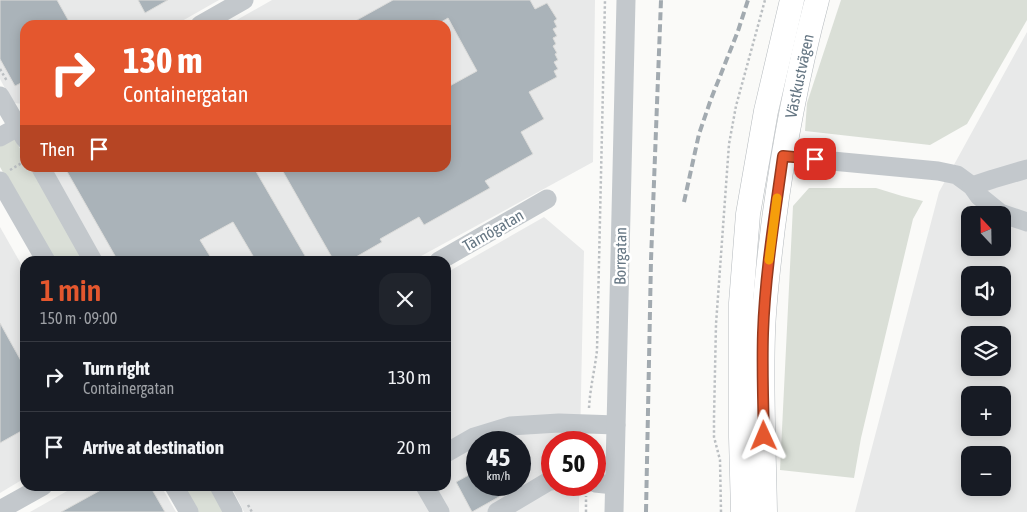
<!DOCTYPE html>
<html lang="en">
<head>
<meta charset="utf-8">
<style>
	:root { --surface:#171b24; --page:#20242c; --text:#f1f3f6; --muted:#9ea1a6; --line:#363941; --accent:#e4572e }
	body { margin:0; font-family:"Asap Condensed",sans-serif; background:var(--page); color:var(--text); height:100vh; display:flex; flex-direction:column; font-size:19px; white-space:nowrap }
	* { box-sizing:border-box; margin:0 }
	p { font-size:16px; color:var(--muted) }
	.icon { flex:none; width:28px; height:28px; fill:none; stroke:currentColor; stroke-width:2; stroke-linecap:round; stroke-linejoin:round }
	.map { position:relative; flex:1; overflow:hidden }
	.drawer { position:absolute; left:20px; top:256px; width:431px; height:235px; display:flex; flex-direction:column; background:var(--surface); border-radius:15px; box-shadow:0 2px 12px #0003 }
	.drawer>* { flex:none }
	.hud { position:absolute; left:20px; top:20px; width:431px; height:152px; border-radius:15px; box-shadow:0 2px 12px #0003; background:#e4572e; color:#fff; overflow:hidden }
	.needle { width:32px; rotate:338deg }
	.tools { position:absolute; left:961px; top:206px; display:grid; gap:10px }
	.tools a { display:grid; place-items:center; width:50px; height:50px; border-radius:10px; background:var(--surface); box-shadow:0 2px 12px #0003; font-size:25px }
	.speed { position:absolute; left:466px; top:431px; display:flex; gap:10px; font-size:25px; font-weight:700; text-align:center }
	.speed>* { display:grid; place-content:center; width:65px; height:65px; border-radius:50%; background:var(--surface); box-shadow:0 2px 12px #0003; line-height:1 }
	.speed small { font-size:12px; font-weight:400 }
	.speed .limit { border:8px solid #d22; background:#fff; color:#111 }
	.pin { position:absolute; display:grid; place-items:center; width:42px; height:42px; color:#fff; margin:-21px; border-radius:10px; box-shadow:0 2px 8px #0006 }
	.me { position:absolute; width:55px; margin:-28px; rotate:359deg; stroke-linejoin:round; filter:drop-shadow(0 0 4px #0008) }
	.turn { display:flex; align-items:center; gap:18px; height:105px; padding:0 20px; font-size:22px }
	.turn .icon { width:65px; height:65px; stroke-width:2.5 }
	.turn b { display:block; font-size:35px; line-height:42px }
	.then { display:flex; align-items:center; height:48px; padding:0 20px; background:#0003; gap:10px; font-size:19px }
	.round { display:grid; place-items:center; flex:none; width:52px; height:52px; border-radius:15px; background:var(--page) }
	.headline { display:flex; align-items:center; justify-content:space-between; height:85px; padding:0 20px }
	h1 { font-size:30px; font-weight:600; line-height:38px; color:var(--accent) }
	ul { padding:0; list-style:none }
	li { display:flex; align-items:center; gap:15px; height:70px; padding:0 20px; border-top:1px solid var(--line) }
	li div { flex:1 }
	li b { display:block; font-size:19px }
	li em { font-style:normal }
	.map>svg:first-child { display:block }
	.built { fill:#e8e9e9; fill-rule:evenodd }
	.green { fill:#dadfd7 }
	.building { fill:#aab3b9; stroke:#dcdcda }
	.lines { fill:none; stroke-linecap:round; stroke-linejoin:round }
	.major-casing { stroke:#b5babe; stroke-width:25 }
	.path { stroke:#bbbfc2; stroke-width:2.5; stroke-dasharray:2.5 2.5; stroke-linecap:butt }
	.minor { stroke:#c3c8cc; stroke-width:19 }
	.major { stroke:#fff; stroke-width:24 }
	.rail { stroke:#a2aab0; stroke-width:4; stroke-dasharray:8 4; stroke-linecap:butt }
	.route-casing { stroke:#94391e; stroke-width:12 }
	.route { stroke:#e4572e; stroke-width:9 }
	.slow { stroke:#f59e0b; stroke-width:9 }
	.labels { text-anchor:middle; stroke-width:5; stroke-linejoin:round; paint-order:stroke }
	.street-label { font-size:16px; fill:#657683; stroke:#fff }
</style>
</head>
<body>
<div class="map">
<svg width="1027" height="512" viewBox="0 0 1027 512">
	<rect width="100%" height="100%" fill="#fafaf8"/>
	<!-- built -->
	<g class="built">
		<polygon points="0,0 219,0 175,25 25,25 25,104 13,103 0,79"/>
		<polygon points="272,0 595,0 593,162 412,261 99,261 48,168 446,168 446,25 228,25"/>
		<path d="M1027 32V512H855L939 192ZM970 215H1002V248H970ZM970 275H1002V308H970ZM970 335H1002V368H970ZM970 395H1002V428H970ZM970 455H1002V488H970Z"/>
		<path d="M544 217 584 251 580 442H552V485H579V512H244L231 486H446V273ZM478 442H520V485H478Z"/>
		<polygon points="0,227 25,271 25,478 0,493"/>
		<polygon points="76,486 161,486 176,512 30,512"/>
	</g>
	<!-- green -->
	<g class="green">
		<polygon points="841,0 1027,0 1027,20 967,124 930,145 805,131 807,103"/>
		<polygon points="14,138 25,157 25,168 31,168 84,261 53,261 0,167 0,145"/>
		<polygon points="809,188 876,188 902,196 923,201 913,219 861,438 854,478 780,470 793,206"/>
		<polygon points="182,486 211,486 226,512 196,512"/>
	</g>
	<!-- building -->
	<g class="building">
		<polygon points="0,0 57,0 71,25 25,25 25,81 15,86 0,59"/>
		<polygon points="138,0 168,0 145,13"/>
		<polygon points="393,0 530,0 535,9 547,3 557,19 554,21 557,27 553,29 557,36 553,38 556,44 553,46 557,53 555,54 558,60 554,62 558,69 554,71 557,77 529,92 544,119 521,132 533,154 485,181 490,188 424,225 419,217 380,239 382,242 349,261 334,261 281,168 446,168 446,88 477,71 448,18 436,25 348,25"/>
		<polygon points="65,168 254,168 308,261 256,261 233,222 200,240 213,261 118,261"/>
		<polygon points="0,323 25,368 25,429 0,443"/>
		<polygon points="478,470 478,485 520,485 472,512 456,482"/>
		<polygon points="108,486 150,486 165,512 61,512"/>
	</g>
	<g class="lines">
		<!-- major casing -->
		<g class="major-casing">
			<g id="major">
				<polyline points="743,512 741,437 741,303 748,214 766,111 792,0"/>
				<path d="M765 512C764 453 761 393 763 333 764 298 769 262 773 227 783 150 797 75 817 0"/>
			</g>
		</g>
		<!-- path -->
		<g class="path">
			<polyline points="0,69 7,81"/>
			<polyline points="10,170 25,161"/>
			<path d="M589 408C590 388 595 369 597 350L605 0"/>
			<polyline points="248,505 252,512"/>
			<polyline points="586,512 586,496"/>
			<polyline points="721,512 720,460 714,437 714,418 716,324 729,144 736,106 765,0"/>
		</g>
		<!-- minor -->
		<g class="minor">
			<polyline points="200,25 244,0"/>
			<polyline points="0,96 25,139"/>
			<polyline points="0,137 25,123"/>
			<polyline points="758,154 938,171 957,175 972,186 979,196 1000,213 1027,222"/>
			<polyline points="41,168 93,261"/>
			<polyline points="0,181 46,261"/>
			<polyline points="972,186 993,179 1027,169"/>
			<polyline points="439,261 547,199"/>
			<polyline points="446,453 474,437 510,426 559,423 616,425"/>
			<polyline points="595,483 614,485"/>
			<polyline points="174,486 189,512"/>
			<polyline points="219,486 233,512"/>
			<polyline points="425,486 440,512"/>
			<polyline points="0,510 43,486"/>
			<polyline points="497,512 549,481 552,481"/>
			<polyline points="614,512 626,0"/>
		</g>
		<!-- major -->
		<use href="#major" class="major"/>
		<!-- rail -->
		<g class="rail">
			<polyline points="684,202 699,134 711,99 738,31 748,0"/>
			<polyline points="646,512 651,260 661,0"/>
		</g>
	</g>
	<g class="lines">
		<!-- route casing -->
		<g class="route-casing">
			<path id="route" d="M764 436C763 402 762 367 763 333 765 274 775 214 783 156L815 159"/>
		</g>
		<!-- route -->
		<use href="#route" class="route"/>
		<!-- slow -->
		<polyline class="slow" points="769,260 777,198"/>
	</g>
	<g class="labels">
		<!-- street labels -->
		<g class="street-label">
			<text transform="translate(799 76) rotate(-78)" y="6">Västkustvägen</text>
			<text transform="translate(493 230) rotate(-30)" y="6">Tärnögatan</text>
			<text transform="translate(620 256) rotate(-89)" y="6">Borrgatan</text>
		</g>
	</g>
</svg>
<div class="tools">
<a><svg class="needle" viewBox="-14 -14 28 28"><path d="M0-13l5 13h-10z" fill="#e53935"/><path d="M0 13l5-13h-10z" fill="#9ea1a6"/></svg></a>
<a><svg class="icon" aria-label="sound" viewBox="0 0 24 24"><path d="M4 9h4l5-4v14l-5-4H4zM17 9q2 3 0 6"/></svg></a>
<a><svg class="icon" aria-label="layers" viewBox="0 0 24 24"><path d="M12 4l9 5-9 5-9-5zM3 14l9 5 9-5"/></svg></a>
<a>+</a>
<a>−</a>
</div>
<div class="speed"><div>45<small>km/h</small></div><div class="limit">50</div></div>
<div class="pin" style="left:815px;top:159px;background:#d93025"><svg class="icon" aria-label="arrive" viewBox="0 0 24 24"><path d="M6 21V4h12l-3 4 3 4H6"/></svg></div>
<svg class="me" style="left:764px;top:436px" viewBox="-20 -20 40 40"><path d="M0-17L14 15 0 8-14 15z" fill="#e4572e" stroke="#fff" stroke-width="4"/></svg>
<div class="hud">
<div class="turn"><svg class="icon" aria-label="right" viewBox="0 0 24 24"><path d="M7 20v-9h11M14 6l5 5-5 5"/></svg><div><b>130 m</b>Containergatan</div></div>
<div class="then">Then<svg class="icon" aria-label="arrive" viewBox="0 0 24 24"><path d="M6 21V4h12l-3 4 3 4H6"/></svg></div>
</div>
<section class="drawer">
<div class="headline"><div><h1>1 min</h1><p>150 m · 09:00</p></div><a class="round"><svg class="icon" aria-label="close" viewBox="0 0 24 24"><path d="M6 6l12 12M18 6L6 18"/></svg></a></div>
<ul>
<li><svg class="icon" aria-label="right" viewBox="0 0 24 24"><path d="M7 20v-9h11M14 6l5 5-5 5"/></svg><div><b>Turn right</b><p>Containergatan</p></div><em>130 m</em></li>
<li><svg class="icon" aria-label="arrive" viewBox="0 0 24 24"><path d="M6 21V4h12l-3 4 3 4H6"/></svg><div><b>Arrive at destination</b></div><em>20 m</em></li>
</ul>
</section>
</div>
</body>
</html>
